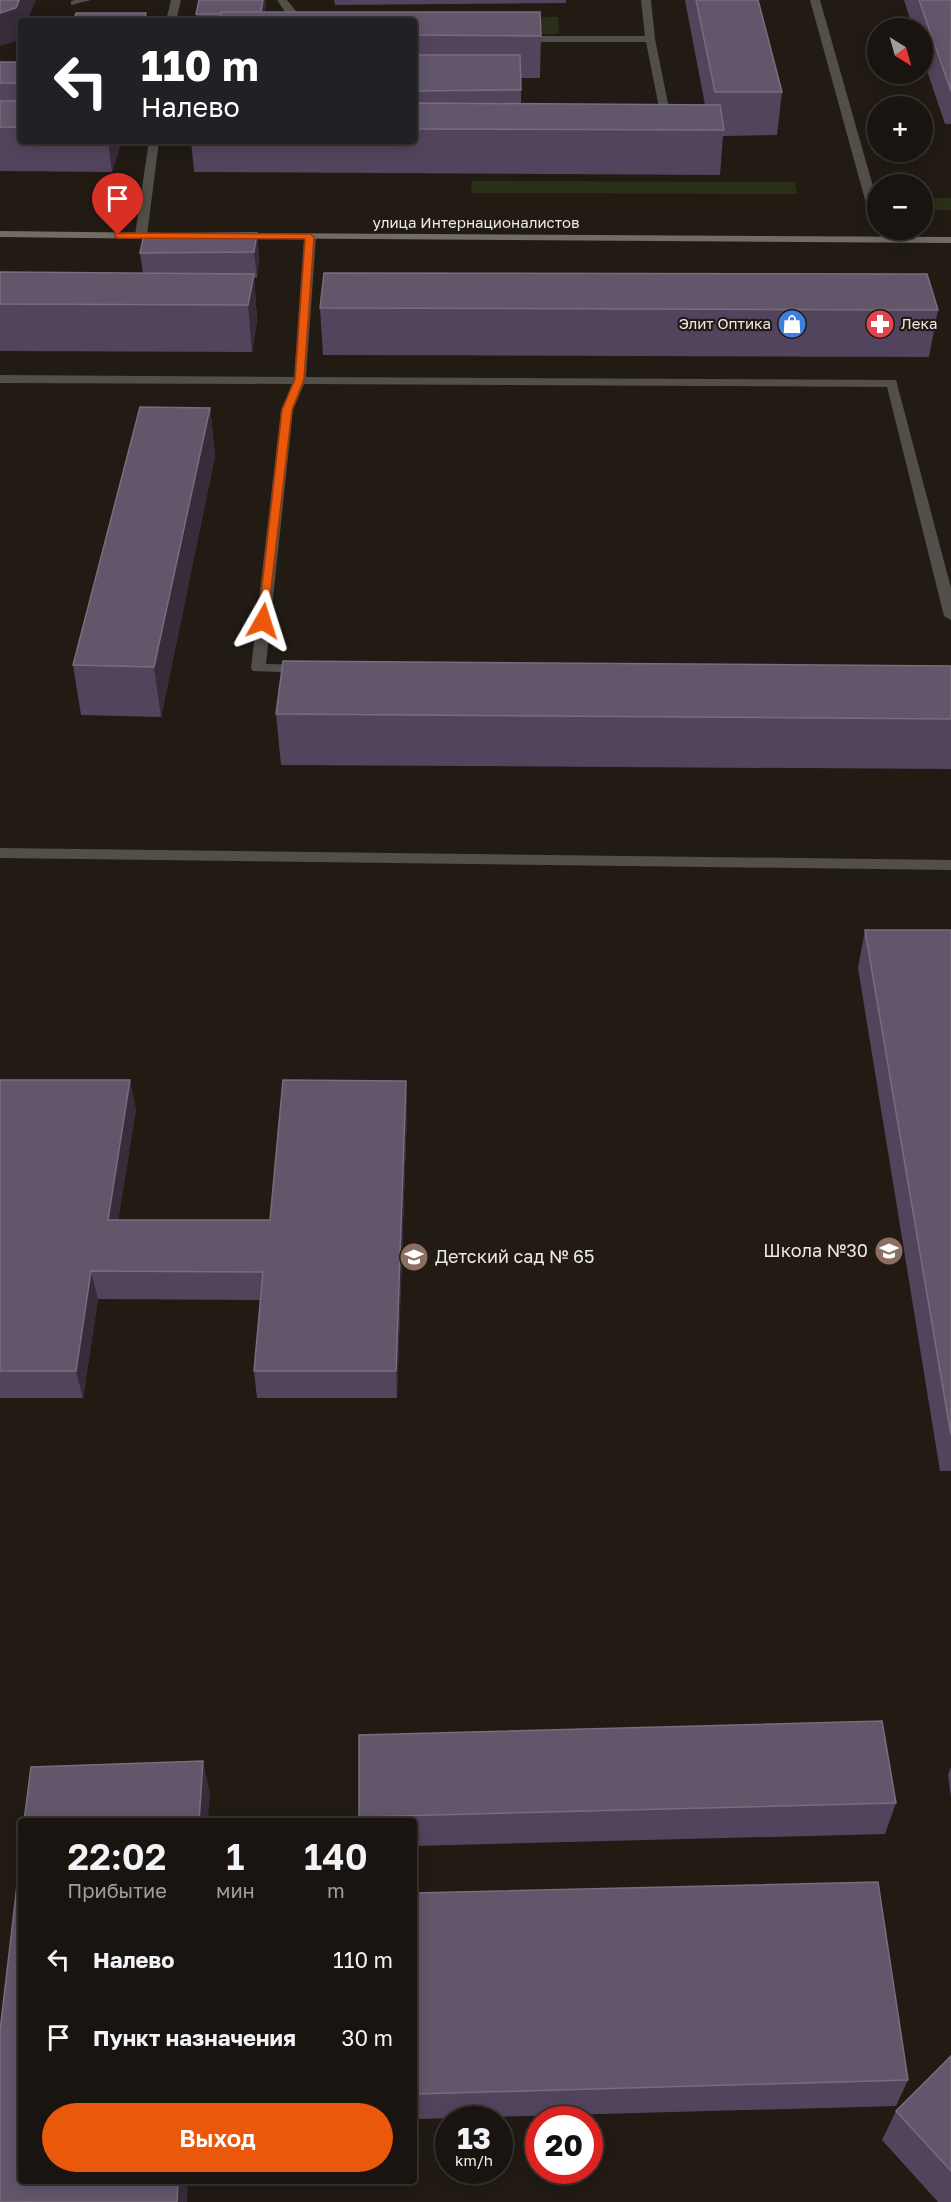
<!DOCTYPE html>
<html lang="ru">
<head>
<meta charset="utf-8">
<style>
	:root { --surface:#19140f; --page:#221d18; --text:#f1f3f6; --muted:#9f9e9e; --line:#37332f; --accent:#ea580c }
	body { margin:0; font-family:"Golos Text",sans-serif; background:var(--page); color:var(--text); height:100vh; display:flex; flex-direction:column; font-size:22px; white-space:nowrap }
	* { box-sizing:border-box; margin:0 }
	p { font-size:20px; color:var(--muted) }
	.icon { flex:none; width:33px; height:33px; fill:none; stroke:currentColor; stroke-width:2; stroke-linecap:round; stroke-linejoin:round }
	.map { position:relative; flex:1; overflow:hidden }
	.panel { position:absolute; left:18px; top:1818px; width:399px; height:366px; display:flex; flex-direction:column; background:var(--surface); border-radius:6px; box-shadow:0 3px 15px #0003,0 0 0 2px var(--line) }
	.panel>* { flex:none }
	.top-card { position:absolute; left:18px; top:18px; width:399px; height:126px; border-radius:6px; box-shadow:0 3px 15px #0003,0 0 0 2px var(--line); background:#202124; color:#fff; overflow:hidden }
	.needle { width:39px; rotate:143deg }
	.tools { position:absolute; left:867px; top:18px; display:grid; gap:12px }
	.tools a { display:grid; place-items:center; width:66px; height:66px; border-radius:50%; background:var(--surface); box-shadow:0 3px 15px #0003,0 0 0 2px var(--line); font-size:30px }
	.speed { position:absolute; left:435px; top:2106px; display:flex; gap:12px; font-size:30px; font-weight:700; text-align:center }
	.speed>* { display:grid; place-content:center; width:78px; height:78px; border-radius:50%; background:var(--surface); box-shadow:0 3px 15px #0003,0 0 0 2px var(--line); line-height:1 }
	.speed small { font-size:15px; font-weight:400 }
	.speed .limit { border:9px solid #d22; background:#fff; color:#111 }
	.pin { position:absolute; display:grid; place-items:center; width:51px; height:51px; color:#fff; margin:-62px -26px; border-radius:50% 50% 50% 0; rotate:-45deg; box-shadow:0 0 6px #0007 }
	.pin .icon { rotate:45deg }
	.me { position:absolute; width:66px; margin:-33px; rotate:6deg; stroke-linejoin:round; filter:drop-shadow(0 0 4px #0008) }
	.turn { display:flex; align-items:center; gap:21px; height:126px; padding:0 24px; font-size:27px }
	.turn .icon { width:78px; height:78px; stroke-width:2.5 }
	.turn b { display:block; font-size:42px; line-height:51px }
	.eta { display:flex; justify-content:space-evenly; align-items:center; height:102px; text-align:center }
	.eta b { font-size:36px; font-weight:600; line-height:42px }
	.cta { display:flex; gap:12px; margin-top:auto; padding:12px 24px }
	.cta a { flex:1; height:69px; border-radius:36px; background:var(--accent); color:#fff; font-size:24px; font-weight:600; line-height:69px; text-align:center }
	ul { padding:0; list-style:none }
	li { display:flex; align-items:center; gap:18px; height:78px; padding:0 24px }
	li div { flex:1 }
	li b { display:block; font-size:22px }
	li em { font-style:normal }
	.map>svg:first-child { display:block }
	.green { fill:#2a2f17 }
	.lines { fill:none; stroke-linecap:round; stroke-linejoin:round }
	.lane { fill:#524f4b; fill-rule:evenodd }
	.street { fill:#524f4b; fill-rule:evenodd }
	.secondary { fill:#716c66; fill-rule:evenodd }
	.wall { fill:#52445c }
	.shaded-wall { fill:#372c39 }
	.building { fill:#62566b; stroke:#786d7e; stroke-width:1.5 }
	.route { fill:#ea580c; stroke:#983908; stroke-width:1.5 }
	.labels { text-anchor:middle; stroke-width:4.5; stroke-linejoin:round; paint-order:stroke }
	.far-street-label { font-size:15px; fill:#ece8e3; stroke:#211b14 }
	.far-poi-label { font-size:15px; fill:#ece8e3; stroke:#211b14; text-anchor:end }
	.poi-label { font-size:18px; fill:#ece8e3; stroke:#211b14; text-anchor:end }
</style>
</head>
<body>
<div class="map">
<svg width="951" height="2202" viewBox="0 0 951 2202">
	<rect width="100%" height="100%" fill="#211b14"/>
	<!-- green -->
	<g class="green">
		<polygon points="460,17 558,17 559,34 460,34"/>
		<polygon points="472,181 795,182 797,194 471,193"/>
		<rect x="923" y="198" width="28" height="12"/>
	</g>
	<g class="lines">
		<!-- lane -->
		<g class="lane">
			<polygon points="75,0 91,0 71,5 71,1"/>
			<polygon points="277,0 287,0 300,16 301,21 291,21"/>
			<polygon points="641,0 651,0 655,39 673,128 672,130 663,128 646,42 517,42 512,39 517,36 645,36"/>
			<polygon points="310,234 316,237 306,377 896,380 951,588 951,620 944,616 887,387 304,384 293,410 266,664 306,665 313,669 306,673 253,671 251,668 281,410 292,384 0,383 0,375 294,377 304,237"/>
			<polygon points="0,848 951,860 951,870 0,858"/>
		</g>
		<!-- street -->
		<g class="street">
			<polygon points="171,0 181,0 176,21 166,21"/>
			<polygon points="810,0 820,0 878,204 878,228 872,225"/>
			<polygon points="149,141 159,141 147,235 141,238 135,235"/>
		</g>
		<!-- secondary -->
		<g class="secondary">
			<polygon points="0,231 169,233 175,236 169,239 0,237"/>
			<polygon points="233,233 951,237 951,243 229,238 229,234"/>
		</g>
	</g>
	<!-- wall -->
	<g class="wall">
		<polygon points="199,0 265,0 264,12 540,12 541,36 540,78 521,78 521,104 705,105 685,0 758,0 782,92 777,135 723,136 720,175 194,172 191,141 414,141 414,21 197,21 196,14"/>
		<polygon points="334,0 566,0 566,3 335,5"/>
		<polygon points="904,0 951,0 951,124 945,124 922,56 922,28 913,28"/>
		<polygon points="0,62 21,62 21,141 119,141 120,146 112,172 0,171"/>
		<polygon points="257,233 259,260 257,278 254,278 257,320 252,352 0,351 0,272 143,273 140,253"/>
		<polygon points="320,308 938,310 929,357 323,355"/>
		<polygon points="210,408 215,456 161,717 81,715 73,665"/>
		<polygon points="951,666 951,769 281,765 276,714"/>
		<polygon points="865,930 951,930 951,1471 940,1471 858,968"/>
		<polygon points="0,1080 136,1109 118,1220 270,1220 406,1081 407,1110 397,1398 257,1398 254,1371 260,1300 98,1299 83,1398 0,1398"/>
		<polygon points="951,1767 951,1798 948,1775"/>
		<polygon points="896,1803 885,1834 414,1846 414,1821 359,1821 359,1817"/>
		<polygon points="414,1893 908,2080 896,2106 418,2119 416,2094 416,2013 414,2013"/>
		<polygon points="951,2056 951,2202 938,2202 882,2140 896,2111"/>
	</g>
	<!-- shaded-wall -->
	<g class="shaded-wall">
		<polygon points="19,0 36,0 27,21 21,21 21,40 0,46 0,13"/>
		<polygon points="263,0 265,0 266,6 263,21 261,14"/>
		<polygon points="108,141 119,141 120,146 112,172"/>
		<polygon points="257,233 259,260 257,278 254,252"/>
		<polygon points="254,274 257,320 252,352 248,305"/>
		<polygon points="210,408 215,456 161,717 154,667"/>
		<polygon points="130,1080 136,1109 114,1248 108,1220"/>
		<polygon points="406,1081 407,1110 397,1398 396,1371"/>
		<polygon points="91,1271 98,1299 83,1398 76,1371"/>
		<polygon points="203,1761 210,1793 208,1821 199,1821"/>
		<polygon points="178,2181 188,2181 187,2202 177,2202"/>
	</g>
	<!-- building -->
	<g class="building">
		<polygon points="0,0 19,0 16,8 0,13"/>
		<polygon points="199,0 263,0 261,12 221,12 221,14 196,14"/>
		<polygon points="696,0 758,0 782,92 715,92"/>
		<polygon points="919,0 951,0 951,91"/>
		<polygon points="221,12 540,12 541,36 414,35 414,21 219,21"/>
		<polygon points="76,13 146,13 144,21 74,21"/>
		<polygon points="414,55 520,55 521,90 414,91"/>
		<rect x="0" y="62" width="21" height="21"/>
		<rect x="0" y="101" width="21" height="26"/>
		<polygon points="414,103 720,105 724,130 414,129"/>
		<polygon points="257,233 254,252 140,253 144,234"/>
		<polygon points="0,272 254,274 248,305 0,304"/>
		<polygon points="324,273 927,274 938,310 320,308"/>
		<polygon points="140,407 210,408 154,667 73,665"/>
		<polygon points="283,661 951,666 951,719 276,714"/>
		<polygon points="865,930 951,930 951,1435"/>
		<polygon points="0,1080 130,1080 108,1220 270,1220 283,1080 406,1081 396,1371 254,1371 263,1272 91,1271 76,1371 0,1371"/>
		<polygon points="882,1721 896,1803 359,1817 359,1735"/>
		<polygon points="203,1761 199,1821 24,1821 31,1767"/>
		<polygon points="21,1851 21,2181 178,2181 177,2202 0,2202 0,2031"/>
		<polygon points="878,1882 908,2080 416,2094 416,1986 414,1986 414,1893"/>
		<polygon points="951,2056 951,2171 896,2111"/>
	</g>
	<!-- route -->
	<polygon class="route" points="115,233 310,234 314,237 304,379 292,410 267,623 259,623 258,621 282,410 295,379 305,239 118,238 115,237"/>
	<!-- icons -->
	<defs>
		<g id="shop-disc" transform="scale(1.5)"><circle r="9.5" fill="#3f7fe0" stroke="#211b14"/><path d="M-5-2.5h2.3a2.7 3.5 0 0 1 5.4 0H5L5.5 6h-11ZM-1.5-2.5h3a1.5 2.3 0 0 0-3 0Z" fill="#fff"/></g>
		<g id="pharmacy-disc" transform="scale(1.5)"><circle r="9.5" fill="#e0444e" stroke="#211b14"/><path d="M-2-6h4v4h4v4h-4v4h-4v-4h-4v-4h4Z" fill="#fff"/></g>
		<g id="school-disc" transform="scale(1.5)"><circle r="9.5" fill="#8d6e63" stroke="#211b14"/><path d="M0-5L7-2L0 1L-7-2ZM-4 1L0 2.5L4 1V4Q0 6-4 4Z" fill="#fff"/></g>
	</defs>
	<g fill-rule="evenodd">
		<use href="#shop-disc" x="792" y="324"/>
		<use href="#pharmacy-disc" x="880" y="324"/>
		<use href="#school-disc" x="889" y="1251"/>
		<use href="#school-disc" x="414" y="1257"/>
	</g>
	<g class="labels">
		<!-- far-street labels -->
		<g class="far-street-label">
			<text x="476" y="228">улица Интернационалистов</text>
		</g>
		<!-- far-poi labels -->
		<g class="far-poi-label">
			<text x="771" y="329">Элит Оптика</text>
			<text x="901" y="329" text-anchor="start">Лека</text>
		</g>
		<!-- poi labels -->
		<g class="poi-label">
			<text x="868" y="1257">Школа №30</text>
			<text x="435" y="1263" text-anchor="start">Детский сад № 65</text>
		</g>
	</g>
</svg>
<div class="tools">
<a><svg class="needle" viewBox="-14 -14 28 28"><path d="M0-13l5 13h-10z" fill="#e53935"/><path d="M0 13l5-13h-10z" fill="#9f9e9e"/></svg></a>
<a>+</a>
<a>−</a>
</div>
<div class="speed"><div>13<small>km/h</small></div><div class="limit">20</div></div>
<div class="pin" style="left:118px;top:235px;background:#d93025"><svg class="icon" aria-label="arrive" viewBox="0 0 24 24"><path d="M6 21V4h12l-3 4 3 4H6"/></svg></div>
<svg class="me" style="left:263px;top:621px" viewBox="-20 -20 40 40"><path d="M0-17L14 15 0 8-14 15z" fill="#ea580c" stroke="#fff" stroke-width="4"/></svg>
<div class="top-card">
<div class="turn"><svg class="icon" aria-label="left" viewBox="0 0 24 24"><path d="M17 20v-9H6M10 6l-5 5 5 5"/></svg><div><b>110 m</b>Налево</div></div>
</div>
<section class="panel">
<div class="eta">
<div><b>22:02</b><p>Прибытие</p></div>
<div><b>1</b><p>мин</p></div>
<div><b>140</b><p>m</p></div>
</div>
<ul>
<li><svg class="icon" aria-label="left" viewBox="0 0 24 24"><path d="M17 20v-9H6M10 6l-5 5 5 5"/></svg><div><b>Налево</b></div><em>110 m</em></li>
<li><svg class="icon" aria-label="arrive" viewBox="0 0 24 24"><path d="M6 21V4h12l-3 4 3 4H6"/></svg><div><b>Пункт назначения</b></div><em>30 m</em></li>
</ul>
<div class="cta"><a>Выход</a></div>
</section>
</div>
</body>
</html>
